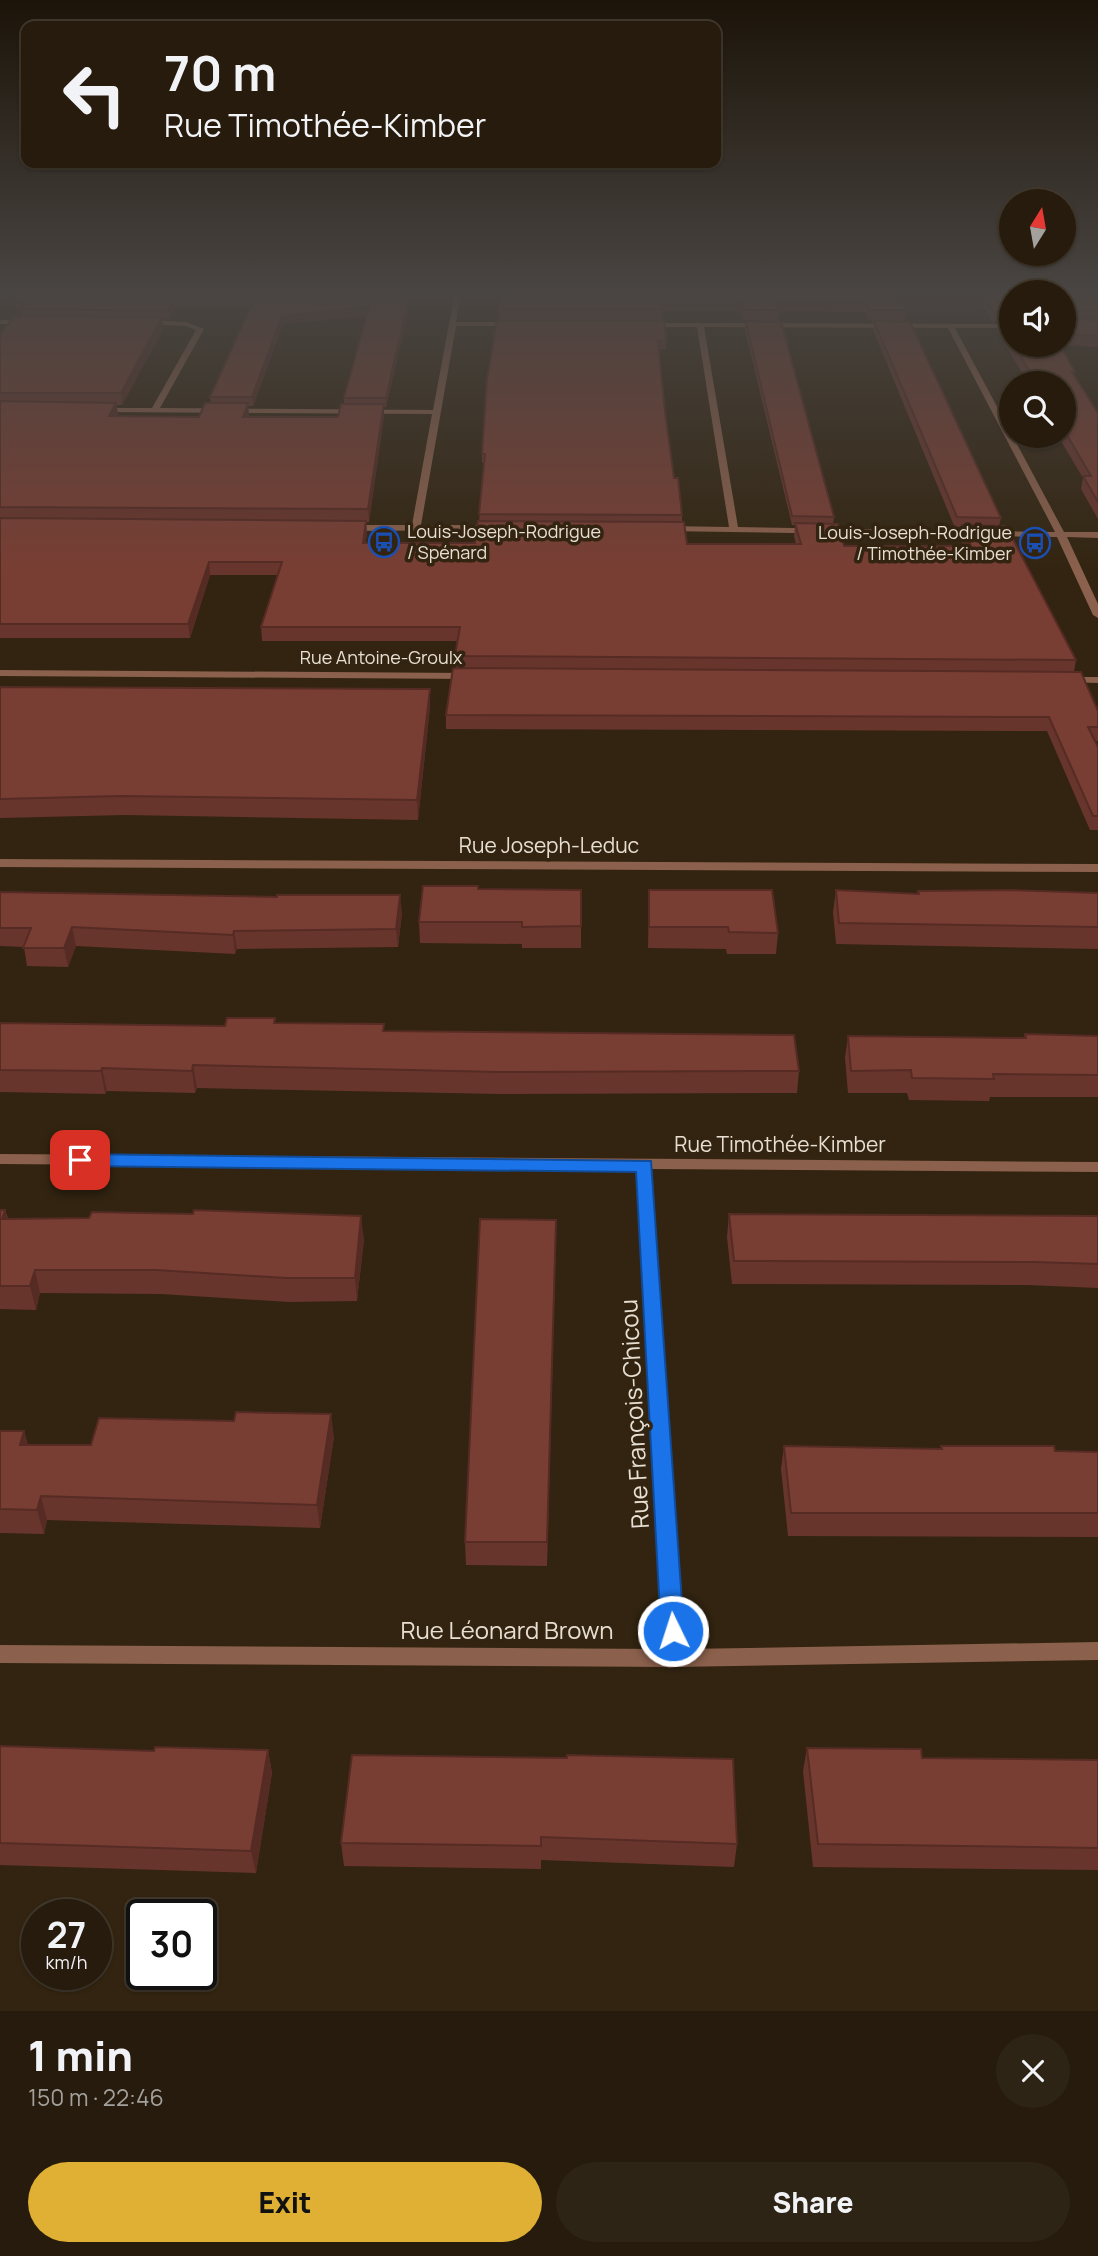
<!DOCTYPE html>
<html lang="en">
<head>
<meta charset="utf-8">
<style>
	:root { --surface:#261b0c; --page:#2e2415; --text:#f1f3f6; --muted:#a4a19d; --line:#42392d; --accent:#e0b034 }
	body { margin:0; font-family:Manrope,sans-serif; background:var(--page); color:var(--text); height:100vh; display:flex; flex-direction:column; font-size:26px; white-space:nowrap }
	* { box-sizing:border-box; margin:0 }
	p { font-size:23px; color:var(--muted) }
	.icon { flex:none; width:38px; height:38px; fill:none; stroke:currentColor; stroke-width:2; stroke-linecap:round; stroke-linejoin:round }
	.map { position:relative; height:2011px; overflow:hidden }
	.panel { display:flex; flex-direction:column; background:var(--surface); flex:1 }
	.panel>* { flex:none }
	.banner { position:absolute; left:21px; top:21px; width:700px; height:147px; border-radius:14px; box-shadow:0 2px 5px #0004,0 0 0 2px var(--line); background:#261b0c; color:var(--text); overflow:hidden }
	.needle { width:46px; rotate:11deg }
	.fabs { position:absolute; left:999px; top:189px; display:grid; gap:14px }
	.fabs a { display:grid; place-items:center; width:77px; height:77px; border-radius:50%; background:var(--surface); box-shadow:0 2px 5px #0004,0 0 0 2px var(--line); font-size:35px }
	.speed { position:absolute; left:21px; top:1899px; display:flex; gap:14px; font-size:35px; font-weight:700; text-align:center }
	.speed>* { display:grid; place-content:center; width:91px; height:91px; border-radius:50%; background:var(--surface); box-shadow:0 2px 5px #0004,0 0 0 2px var(--line); line-height:1 }
	.speed small { font-size:18px; font-weight:400 }
	.speed .limit { border:4px solid #111; border-radius:10px; background:#fff; color:#111 }
	.pin { position:absolute; display:grid; place-items:center; width:60px; height:60px; color:#fff; margin:-30px; border-radius:14px; box-shadow:0 4px 10px #0006 }
	.me { position:absolute; width:77px; margin:-38px; rotate:356deg; stroke-linejoin:round; filter:drop-shadow(0 0 5px #0008) }
	.turn { display:flex; align-items:center; gap:24px; height:147px; padding:0 28px; font-size:32px }
	.turn .icon { width:91px; height:91px; stroke-width:2.5 }
	.turn b { display:block; font-size:49px; line-height:60px }
	.round { display:grid; place-items:center; flex:none; width:74px; height:74px; border-radius:37px; background:var(--page) }
	.headline { display:flex; align-items:center; justify-content:space-between; height:119px; padding:0 28px }
	h1 { font-size:42px; font-weight:800; line-height:52px }
	.button { display:flex; gap:14px; margin-top:auto; padding:14px 28px }
	.button a { flex:1; height:80px; border-radius:42px; background:var(--accent); color:#111; font-size:28px; font-weight:800; line-height:80px; text-align:center }
	.button a+a { background:var(--page); color:var(--text) }
	.map>svg:first-child { display:block }
	.education { fill:#3b2921 }
	.lines { fill:none; stroke-linecap:round; stroke-linejoin:round }
	.minor { fill:#8b604c; fill-rule:evenodd }
	.wall { fill:#68352c; fill-rule:evenodd }
	.shaded-wall { fill:#552b24 }
	.building { fill:#793e33; stroke:#552b24; stroke-width:2 }
	.route { fill:#1a73e8; stroke:#114b97; stroke-width:2 }
	.labels { text-anchor:middle; stroke-width:7; stroke-linejoin:round; paint-order:stroke }
	.far-poi-label { font-size:18px; fill:#e8dfd3; stroke:#322410; text-anchor:start }
	.far-street-label { font-size:18px; fill:#e8dfd3; stroke:#322410 }
	.street-label { font-size:21px; fill:#e8dfd3; stroke:#322410 }
	.near-street-label { font-size:24px; fill:#e8dfd3; stroke:#322410 }
</style>
</head>
<body>
<div class="map">
<svg width="1098" height="2011" viewBox="0 0 1098 2011">
	<rect width="100%" height="100%" fill="#322410"/>
	<!-- education -->
	<polygon class="education" points="863,292 1004,292 1011,321 876,321"/>
	<g class="lines">
		<!-- minor -->
		<g class="minor">
			<polygon points="455,292 461,292 456,322 513,322 517,324 513,326 456,326 421,525 496,525 499,526 499,530 348,531 343,528 348,525 412,525 432,414 99,412 95,410 99,408 152,408 196,330 185,326 142,324 145,320 186,322 204,329 160,408 433,410"/>
			<polygon points="0,320 27,320 31,322 27,324 0,324"/>
			<path d="M645 323 1012 324V328H955L1064 532H1098V538L1067 537 1098 604V618L1093 615 1057 537 663 531 661 529 666 526 729 527 697 327H642ZM704 327 948 328 1055 532 738 527Z"/>
			<polygon points="0,670 471,673 476,676 471,679 0,676"/>
			<polygon points="1065,677 1098,677 1098,683 1061,682 1061,678"/>
			<polygon points="0,859 1098,864 1098,872 0,867"/>
			<polygon points="0,1154 1098,1162 1098,1172 652,1169 684,1649 1098,1642 1098,1660 674,1667 0,1663 0,1645 663,1649 636,1169 0,1164"/>
		</g>
	</g>
	<!-- wall -->
	<g class="wall">
		<path d="M0 292H413L386 407H384V416L369 522H366L367 534 365 543H475L479 521 484 463H482V454L497 321 666 341V349H659L665 412 674 478 682 515V522L687 544H796L794 536 795 525H792L745 330 746 322 834 517 833 524 844 546H963L960 538 961 528H955L873 330 874 321 1001 518 999 526 1076 660 1074 672 1098 711V741H1095L1098 747V830H1090L1047 731 446 729V715L456 668 455 656 457 641H262L261 627 278 575H210L190 638H0V335L23 316 22 312 0 295ZM175 308H250L210 397 211 403 199 417H117L118 414 116 405H122L164 328 162 319H169ZM367 316 344 398V404L338 417H249L248 406H253L283 324Z"/>
		<polygon points="500,292 897,292 906,310 904,321 869,321 865,312 779,311 778,321 743,320 741,311 663,311 662,320 498,320"/>
		<path d="M974 292H1098V347L1060 345 1075 372 1074 375 1098 413V519L1081 489 1083 478 1058 436H1064V383H1028L997 331 999 322 992 321ZM1012 292H1064V345H1012Z"/>
		<polygon points="0,687 430,689 430,707 418,820 124,815 0,818"/>
		<polygon points="478,889 581,926 581,948 522,948 522,944 420,943 419,922"/>
		<polygon points="649,890 778,933 776,954 727,954 726,949 648,948"/>
		<polygon points="836,890 918,894 918,891 1098,893 1098,949 836,944 833,912"/>
		<polygon points="0,892 402,913 398,947 237,949 235,954 76,946 68,967 27,966 24,947 0,946"/>
		<polygon points="0,1023 225,1026 275,1023 384,1024 384,1031 799,1071 797,1093 500,1094 197,1088 195,1093 107,1091 105,1094 0,1092"/>
		<polygon points="1025,1034 1098,1036 1098,1097 990,1097 989,1101 909,1100 907,1093 848,1093 845,1058 848,1036 1024,1038"/>
		<polygon points="0,1210 5,1210 8,1218 364,1239 357,1301 289,1302 161,1294 40,1293 36,1310 0,1309"/>
		<polygon points="729,1214 1098,1216 1098,1288 1028,1285 732,1284 727,1237"/>
		<polygon points="556,1220 547,1566 466,1565 465,1542"/>
		<polygon points="0,1431 24,1431 28,1445 91,1445 334,1437 320,1528 47,1520 44,1534 0,1533"/>
		<polygon points="784,1446 941,1449 941,1446 1055,1451 1098,1452 1098,1537 788,1536 781,1469"/>
		<polygon points="0,1746 154,1751 268,1750 272,1773 256,1873 0,1865"/>
		<polygon points="807,1748 922,1758 1098,1760 1098,1870 813,1867 803,1771"/>
		<polygon points="567,1758 737,1844 734,1867 541,1860 541,1869 344,1866 341,1843"/>
	</g>
	<!-- shaded-wall -->
	<g class="shaded-wall">
		<polygon points="410,292 413,292 386,407 386,398"/>
		<polygon points="174,300 175,308 169,319 168,311"/>
		<polygon points="369,307 370,315 283,324 253,406 252,397 282,316"/>
		<polygon points="162,317 164,328 122,405 121,393"/>
		<polygon points="116,403 118,414 111,429 109,416"/>
		<polygon points="248,403 249,415 244,429 243,417"/>
		<polygon points="384,404 384,416 369,522 368,509"/>
		<polygon points="366,521 367,534 363,557 363,543"/>
		<polygon points="209,562 210,575 190,638 188,624"/>
		<polygon points="430,689 430,707 418,820 417,800"/>
		<polygon points="400,895 402,913 398,947 396,929"/>
		<polygon points="72,927 76,946 68,967 64,948"/>
		<polygon points="234,931 237,949 235,954 233,935"/>
		<polygon points="193,1065 197,1088 195,1093 192,1071"/>
		<polygon points="102,1068 107,1091 105,1094 101,1071"/>
		<polygon points="5,1210 11,1233 2,1219"/>
		<polygon points="361,1216 364,1239 357,1301 355,1278"/>
		<polygon points="556,1220 556,1243 547,1566 547,1542"/>
		<polygon points="35,1270 40,1293 36,1310 30,1286"/>
		<polygon points="331,1414 334,1437 320,1528 317,1505"/>
		<polygon points="24,1431 30,1454 20,1445"/>
		<polygon points="41,1496 47,1520 44,1534 37,1510"/>
		<polygon points="268,1750 272,1773 256,1873 251,1851"/>
	</g>
	<!-- building -->
	<g class="building">
		<polygon points="5,292 410,292 386,398 344,398 369,307 282,316 252,397 210,397 254,300 174,300 168,311 22,309 24,306"/>
		<polygon points="500,292 897,292 906,310 870,310 866,301 776,301 779,310 744,310 741,301 737,300 661,300 663,309 498,309"/>
		<polygon points="982,292 1098,292 1098,311 1066,311 1064,315 1064,292 1012,292 1012,311 993,311"/>
		<polygon points="14,316 162,317 121,393 0,393 0,335"/>
		<polygon points="1064,317 1098,320 1098,336 1064,334"/>
		<polygon points="1012,319 1012,341 999,320"/>
		<polygon points="497,321 664,321 666,341 658,341 665,412 674,478 678,478 682,515 479,514 485,454 482,454 487,379"/>
		<polygon points="874,321 910,322 1001,518 957,517"/>
		<polygon points="746,322 781,322 834,517 792,516"/>
		<polygon points="1014,345 1060,345 1075,372 1072,372 1098,413 1098,502 1083,476 1091,476 1064,430 1064,383 1036,383"/>
		<polygon points="0,401 116,403 109,416 199,417 205,403 248,403 243,417 338,417 341,404 384,404 368,509 0,507"/>
		<polygon points="0,518 366,521 363,543 475,543 478,521 684,522 687,544 801,544 795,523 838,524 844,546 971,546 962,525 1006,526 1076,660 455,656 460,627 261,627 282,562 209,562 188,624 0,624"/>
		<polygon points="453,668 1081,672 1098,711 1098,727 1088,727 1098,747 1098,816 1093,816 1049,717 446,715"/>
		<polygon points="0,687 430,689 417,800 120,796 0,799"/>
		<polygon points="423,886 478,886 478,889 581,890 581,926 522,927 522,922 419,922"/>
		<polygon points="649,890 772,890 778,933 729,932 728,927 649,927"/>
		<polygon points="836,890 919,894 918,891 1011,890 1098,893 1098,927 839,923"/>
		<polygon points="0,892 277,897 277,895 400,895 396,929 234,931 233,935 72,927 64,948 23,948 31,928 0,928"/>
		<polygon points="227,1018 275,1018 274,1023 384,1024 383,1031 794,1035 799,1071 499,1072 193,1065 192,1071 102,1068 101,1071 0,1070 0,1023 225,1026"/>
		<polygon points="1025,1034 1098,1036 1098,1075 993,1074 994,1079 912,1078 911,1070 851,1071 848,1036 1026,1038"/>
		<polygon points="0,1210 5,1210 2,1219 89,1218 92,1212 193,1214 194,1210 361,1216 355,1278 286,1278 156,1270 35,1270 30,1286 0,1286"/>
		<polygon points="729,1214 1098,1216 1098,1264 1034,1262 734,1261"/>
		<polygon points="480,1219 556,1220 547,1542 465,1542"/>
		<polygon points="236,1412 331,1414 317,1505 41,1496 37,1510 0,1509 0,1431 24,1431 20,1445 91,1445 99,1418 234,1421"/>
		<polygon points="784,1446 942,1449 941,1446 1054,1446 1055,1451 1098,1452 1098,1513 791,1513"/>
		<polygon points="0,1746 154,1751 155,1747 268,1750 251,1851 0,1843"/>
		<polygon points="807,1748 921,1749 922,1758 1098,1760 1098,1848 818,1844"/>
		<polygon points="352,1755 567,1758 567,1755 733,1759 737,1844 541,1837 541,1846 341,1843"/>
	</g>
	<!-- sky -->
	<linearGradient id="sky" x2="0" y2="1"><stop stop-color="#1c1409"/><stop offset="0.51" stop-color="#494542"/><stop offset="1" stop-color="#494542" stop-opacity="0"/></linearGradient>
	<rect width="1098" height="573" fill="url(#sky)"/>
	<!-- route -->
	<polygon class="route" points="80,1154 651,1161 684,1631 681,1638 673,1641 665,1638 661,1631 636,1172 80,1166 72,1160"/>
	<!-- icons -->
	<defs>
		<g id="bus-ring" transform="scale(1.575)"><circle r="9.5" fill="#322410" stroke="#1a4fb4" stroke-width="1.5"/><path d="M-5-6H5V4H4V6H2V4H-2V6H-4V4H-5ZM-3.5-4V0h7V-4ZM-3.5 1.2v1.5H-2V1.2ZM2 1.2v1.5H3.5V1.2Z" fill="#1a4fb4"/></g>
	</defs>
	<g fill-rule="evenodd">
		<use href="#bus-ring" x="384" y="542"/>
		<use href="#bus-ring" x="1035" y="543"/>
	</g>
	<g class="labels">
		<!-- far-poi labels -->
		<g class="far-poi-label">
			<text x="407" y="538">Louis-Joseph-Rodrigue<tspan x="407" dy="21">/ Spénard</tspan></text>
			<text x="1012" y="539" text-anchor="end">Louis-Joseph-Rodrigue<tspan x="1012" dy="21">/ Timothée-Kimber</tspan></text>
		</g>
		<!-- far-street labels -->
		<g class="far-street-label">
			<text x="381" y="664">Rue Antoine-Groulx</text>
		</g>
		<!-- street labels -->
		<g class="street-label">
			<text x="549" y="853">Rue Joseph-Leduc</text>
			<text x="780" y="1152">Rue Timothée-Kimber</text>
		</g>
		<!-- near-street labels -->
		<g class="near-street-label">
			<text transform="translate(635 1414) rotate(-93)" y="8">Rue François-Chicou</text>
			<text x="507" y="1639">Rue Léonard Brown</text>
		</g>
	</g>
</svg>
<div class="fabs">
<a><svg class="needle" viewBox="-14 -14 28 28"><path d="M0-13l5 13h-10z" fill="#e53935"/><path d="M0 13l5-13h-10z" fill="#a4a19d"/></svg></a>
<a><svg class="icon" aria-label="sound" viewBox="0 0 24 24"><path d="M4 9h4l5-4v14l-5-4H4zM17 9q2 3 0 6"/></svg></a>
<a><svg class="icon" aria-label="search" viewBox="0 0 24 24"><circle cx="10" cy="10" r="6"/><path d="M15 15l6 6"/></svg></a>
</div>
<div class="speed"><div>27<small>km/h</small></div><div class="limit">30</div></div>
<div class="pin" style="left:80px;top:1160px;background:#d93025"><svg class="icon" aria-label="arrive" viewBox="0 0 24 24"><path d="M6 21V4h12l-3 4 3 4H6"/></svg></div>
<svg class="me" style="left:673px;top:1631px" viewBox="-20 -20 40 40"><circle r="17" fill="#1a73e8" stroke="#fff" stroke-width="3"/><path d="M0-11L8 9 0 5-8 9z" fill="#fff"/></svg>
<div class="banner">
<div class="turn"><svg class="icon" aria-label="left" viewBox="0 0 24 24"><path d="M17 20v-9H6M10 6l-5 5 5 5"/></svg><div><b>70 m</b>Rue Timothée-Kimber</div></div>
</div>
</div>
<section class="panel">
<div class="headline"><div><h1>1 min</h1><p>150 m · 22:46</p></div><a class="round"><svg class="icon" aria-label="close" viewBox="0 0 24 24"><path d="M6 6l12 12M18 6L6 18"/></svg></a></div>
<div class="button"><a>Exit</a><a>Share</a></div>
</section>
</body>
</html>
